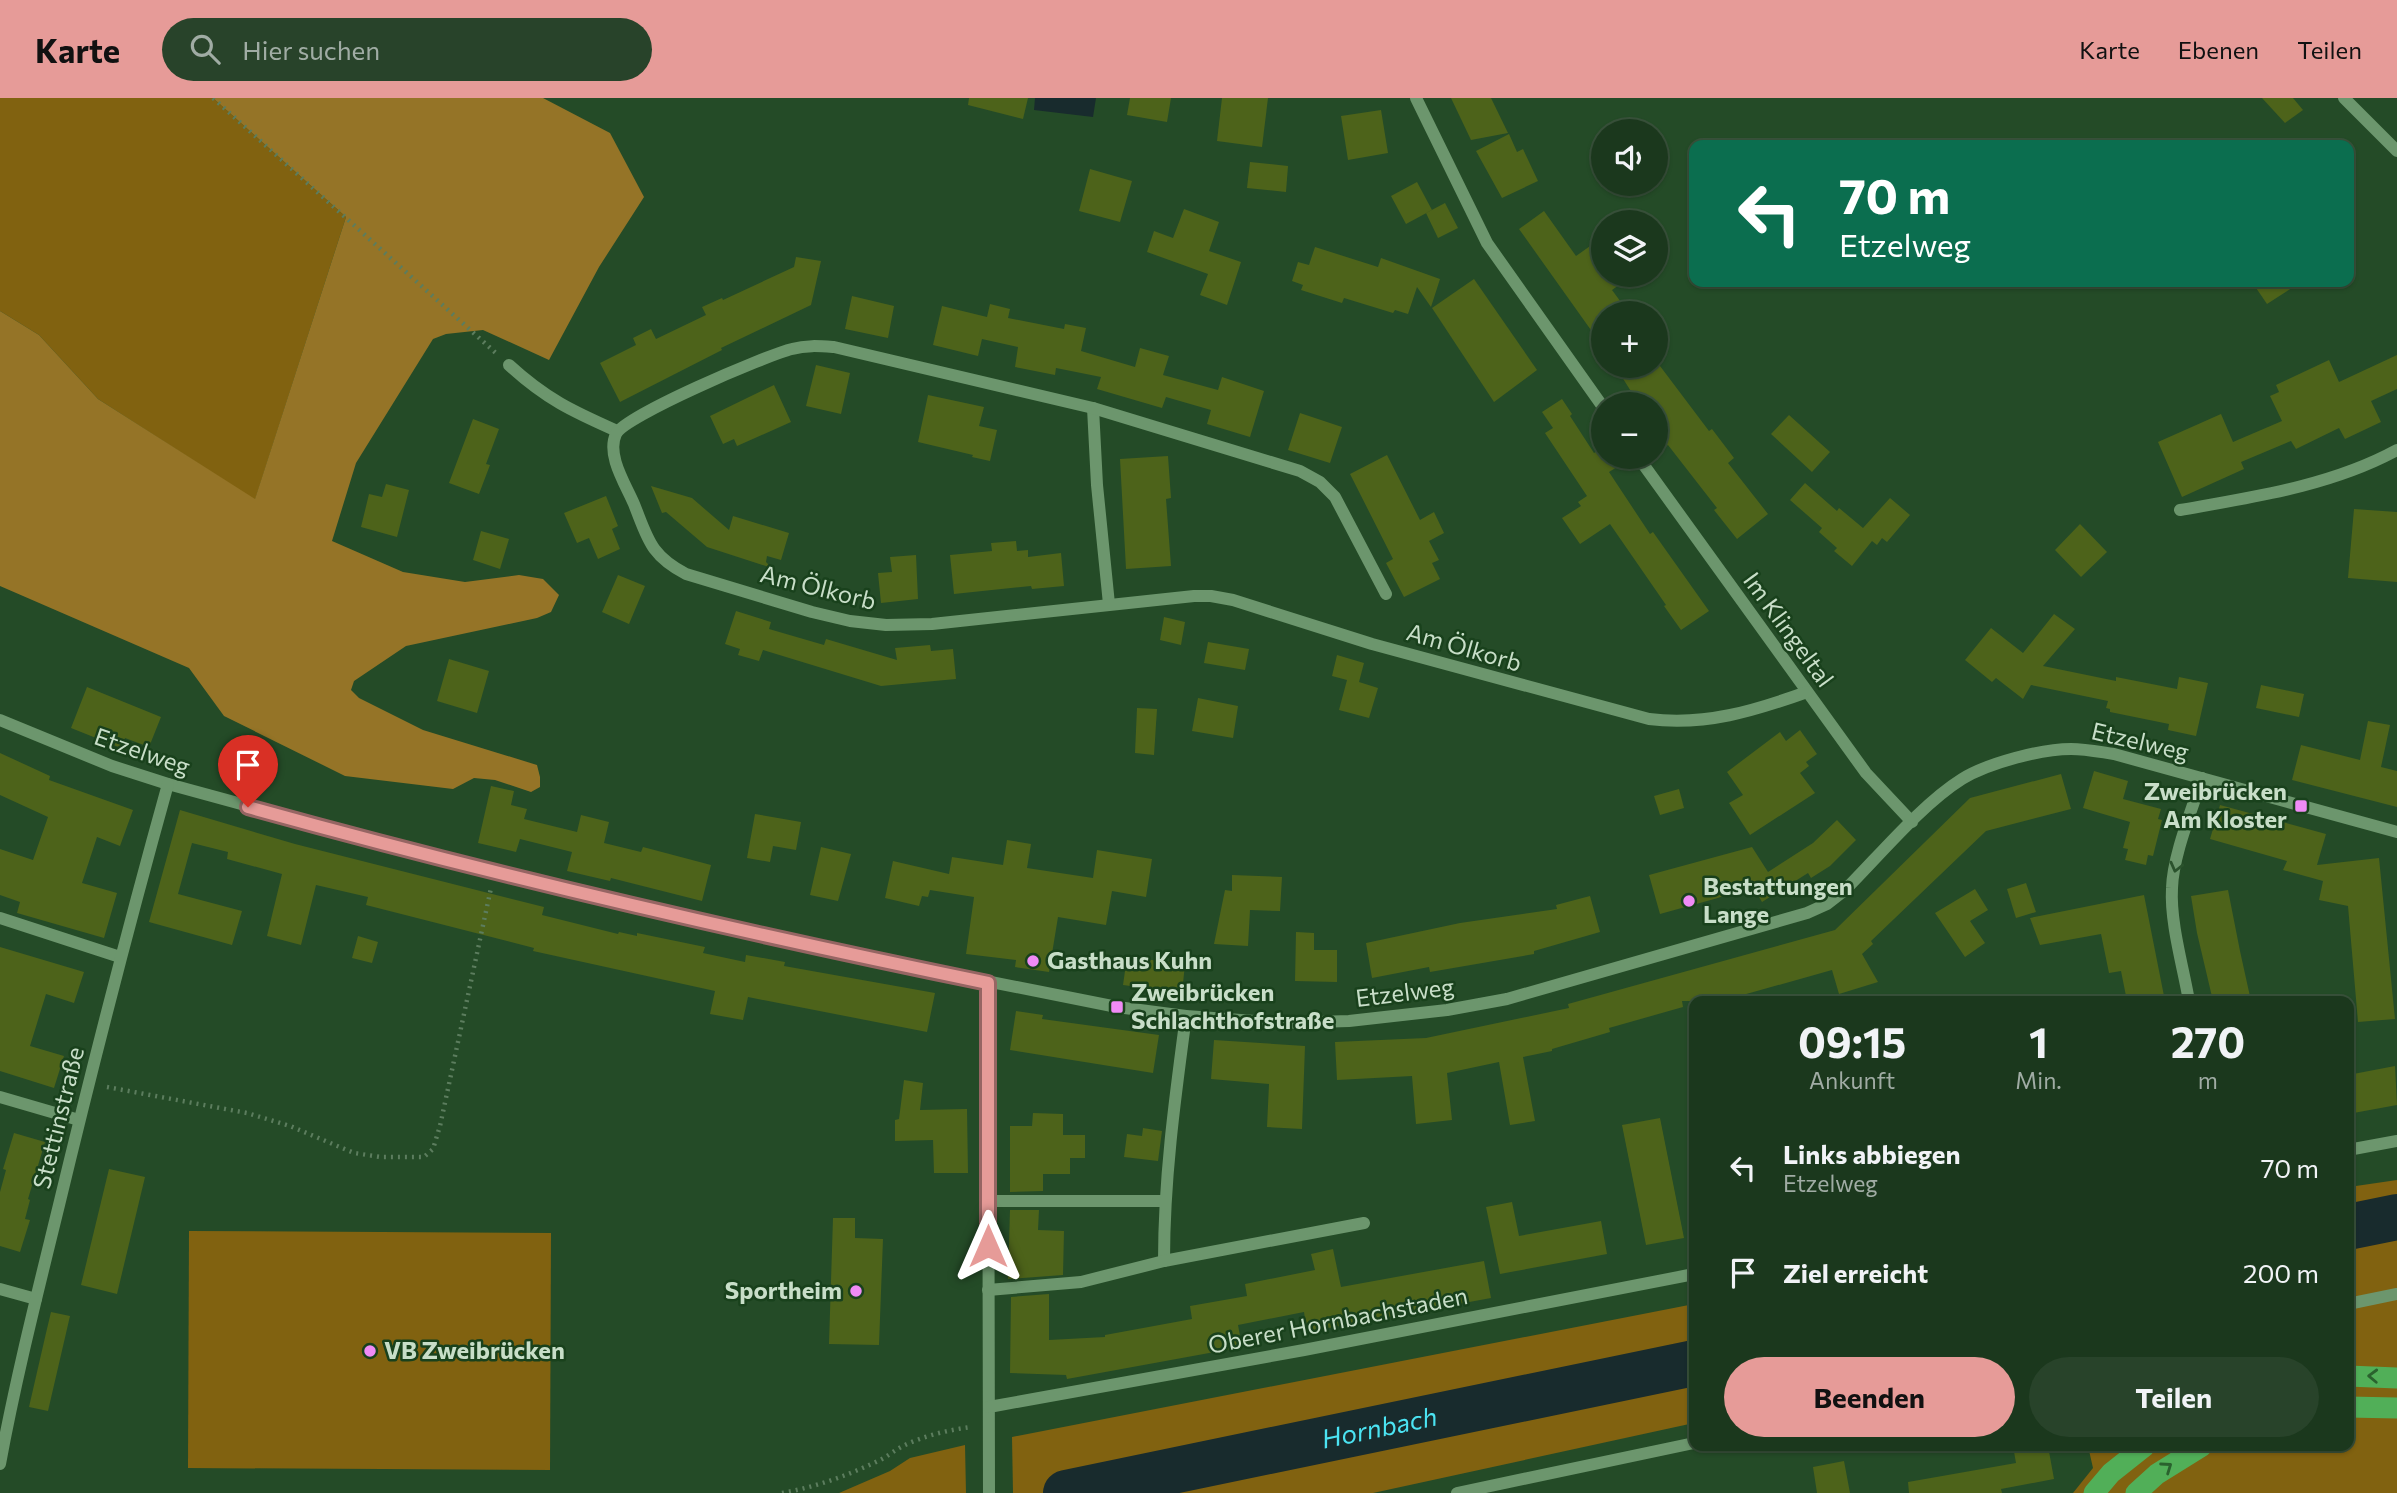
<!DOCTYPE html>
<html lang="de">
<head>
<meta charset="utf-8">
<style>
	:root { --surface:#1b381d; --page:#28432a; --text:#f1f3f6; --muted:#a0aca4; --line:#39523b; --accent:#e69b98 }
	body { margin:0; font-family:Commissioner,sans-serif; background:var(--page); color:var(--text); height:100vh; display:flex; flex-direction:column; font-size:26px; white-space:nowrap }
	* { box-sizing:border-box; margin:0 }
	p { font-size:23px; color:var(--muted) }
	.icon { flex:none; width:38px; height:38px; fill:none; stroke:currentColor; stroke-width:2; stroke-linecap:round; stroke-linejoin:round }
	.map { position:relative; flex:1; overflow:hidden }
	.sheet { position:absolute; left:1689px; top:898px; width:665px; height:455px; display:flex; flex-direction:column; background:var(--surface); border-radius:14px; box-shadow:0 2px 5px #0004,0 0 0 2px var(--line) }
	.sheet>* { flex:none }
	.banner { position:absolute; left:1689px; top:42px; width:665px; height:147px; border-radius:14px; box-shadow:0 2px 5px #0004,0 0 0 2px var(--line); background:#0b6e4f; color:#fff; overflow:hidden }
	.buttons { position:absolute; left:1591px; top:21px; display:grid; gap:14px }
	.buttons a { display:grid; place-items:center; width:77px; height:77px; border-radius:50%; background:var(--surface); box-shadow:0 2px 5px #0004,0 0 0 2px var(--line); font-size:35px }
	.pin { position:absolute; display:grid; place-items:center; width:60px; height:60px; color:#fff; margin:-72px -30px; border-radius:50% 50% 50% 0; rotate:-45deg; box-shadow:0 0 7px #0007 }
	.pin .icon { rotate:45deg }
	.me { position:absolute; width:77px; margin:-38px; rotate:0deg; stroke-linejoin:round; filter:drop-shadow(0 0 5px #0008) }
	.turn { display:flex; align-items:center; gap:24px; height:147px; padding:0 35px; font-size:32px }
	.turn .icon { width:91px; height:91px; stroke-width:2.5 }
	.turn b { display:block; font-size:49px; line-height:60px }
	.eta { display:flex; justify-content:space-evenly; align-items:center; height:119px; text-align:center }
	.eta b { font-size:42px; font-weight:700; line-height:49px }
	.action { display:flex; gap:14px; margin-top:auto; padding:14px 35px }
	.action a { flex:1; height:80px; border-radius:42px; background:var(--accent); color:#111; font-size:28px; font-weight:700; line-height:80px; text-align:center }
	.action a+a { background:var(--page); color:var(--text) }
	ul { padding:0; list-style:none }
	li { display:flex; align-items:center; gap:21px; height:105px; padding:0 35px }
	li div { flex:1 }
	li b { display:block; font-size:26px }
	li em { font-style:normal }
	header { display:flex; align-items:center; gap:42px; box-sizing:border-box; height:98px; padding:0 35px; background:var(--accent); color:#111 }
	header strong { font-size:33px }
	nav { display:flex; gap:38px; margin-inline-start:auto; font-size:24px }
	.search { width:490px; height:63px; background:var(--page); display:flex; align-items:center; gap:18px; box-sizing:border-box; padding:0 24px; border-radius:38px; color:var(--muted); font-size:26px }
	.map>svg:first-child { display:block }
	.green { fill:#816210 }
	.forest { fill:#957427 }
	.water { fill:#182b2d }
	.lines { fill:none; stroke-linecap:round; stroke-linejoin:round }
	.river { stroke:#182b2d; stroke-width:46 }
	.building { fill:#4d631a }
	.path { stroke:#5c7d5e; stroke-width:4.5; stroke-dasharray:2 5; stroke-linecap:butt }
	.minor { stroke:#6c966d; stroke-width:12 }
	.highway { stroke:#51af58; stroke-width:21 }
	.oneway { stroke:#2a522c }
	.oneway2 { stroke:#2a622e }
	.route-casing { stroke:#966563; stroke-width:18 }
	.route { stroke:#e69b98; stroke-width:12 }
	.poi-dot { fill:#f08bf6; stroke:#19411c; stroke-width:2.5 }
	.labels { text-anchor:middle; stroke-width:5; stroke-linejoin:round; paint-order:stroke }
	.street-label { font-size:24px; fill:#c8dec8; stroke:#19411c }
	.poi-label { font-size:24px; font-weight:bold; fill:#c8dec8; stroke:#19411c; text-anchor:start }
	.water-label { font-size:26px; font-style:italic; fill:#4be3f2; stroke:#19411c }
</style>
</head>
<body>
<header>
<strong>Karte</strong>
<div class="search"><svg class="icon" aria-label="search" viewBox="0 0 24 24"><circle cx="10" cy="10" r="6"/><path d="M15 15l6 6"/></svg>Hier suchen</div>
<nav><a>Karte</a><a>Ebenen</a><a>Teilen</a></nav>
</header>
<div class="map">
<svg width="2397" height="1395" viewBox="0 0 2397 1395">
	<rect width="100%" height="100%" fill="#244b27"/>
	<!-- green -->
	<g class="green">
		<polygon points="0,0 213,0 346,119 255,402 98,301 39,237 0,213"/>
		<polygon points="2397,1082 2397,1395 2073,1395 2093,1370 2088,1348 2348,1348 2349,1089"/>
		<polygon points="189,1133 551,1135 550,1372 188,1370"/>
		<polygon points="1694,1206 1694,1325 1373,1395 1013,1395 1012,1339"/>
		<polygon points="965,1347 966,1395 839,1395 890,1373 910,1360"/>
	</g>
	<!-- forest -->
	<polygon class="forest" points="213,0 543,0 610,35 644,99 599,169 549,262 483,232 446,236 433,241 356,365 332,443 403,474 465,484 519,477 543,481 559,497 551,514 537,520 406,548 354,583 351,592 359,600 423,632 537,667 540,679 540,689 531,694 495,682 474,680 453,691 345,678 224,618 189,570 0,488 0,213 39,237 98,301 255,401 346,119"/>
	<!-- water -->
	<polygon class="water" points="1035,0 1096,0 1093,19 1034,12"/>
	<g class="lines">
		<!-- river -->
		<g class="river">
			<polyline points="2348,1129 2397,1119"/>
			<path id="s1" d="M1066 1395 1694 1265"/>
		</g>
	</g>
	<!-- building -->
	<g class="building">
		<polygon points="969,0 1028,0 1023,21 968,7"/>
		<polygon points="1130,0 1171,0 1167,24 1127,17"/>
		<polygon points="1222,0 1268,0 1262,49 1217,43"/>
		<polygon points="1451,0 1491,0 1508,35 1471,42"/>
		<polygon points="2262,0 2293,0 2303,12 2285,25"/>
		<polygon points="1381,12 1388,55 1348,62 1341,18"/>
		<polygon points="1509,36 1517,54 1523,51 1538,83 1502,100 1476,53"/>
		<polygon points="1250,64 1288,68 1286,94 1247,90"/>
		<polygon points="1090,71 1132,83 1120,124 1079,113"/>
		<polygon points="1417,84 1432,112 1406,126 1391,98"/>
		<polygon points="1445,105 1458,130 1438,140 1426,115"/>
		<polygon points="1184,111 1219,124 1209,153 1241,164 1227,207 1200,197 1208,176 1147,154 1154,133 1173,140"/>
		<polygon points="1544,113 1576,158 1593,146 1603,160 1603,177 1633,177 1612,192 1629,215 1603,215 1603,249 1519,131"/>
		<polygon points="1315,149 1378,169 1381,160 1440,181 1431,209 1417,189 1408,216 1395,212 1393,215 1344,200 1342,205 1301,192 1303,187 1292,183 1298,164 1309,167"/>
		<polygon points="796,159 821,163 811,207 721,250 722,252 620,304 600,265 636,247 633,240 651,231 656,241 706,217 702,209 722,200 723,202 794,169"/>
		<polygon points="1474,181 1537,272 1494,304 1432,210"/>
		<polygon points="2252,184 2301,184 2267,206"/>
		<polygon points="852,198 894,208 888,240 845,231"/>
		<polygon points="990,206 1010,211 1008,220 1064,231 1065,226 1086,230 1081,253 1135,269 1140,250 1169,258 1163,277 1218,292 1222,279 1264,293 1250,339 1207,326 1211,312 1166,299 1162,310 1097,291 1101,279 1056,270 1055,277 1015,269 1018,249 982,241 978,258 933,247 942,208 987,219"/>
		<polygon points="2397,257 2397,291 2371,303 2381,324 2345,341 2339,330 2296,351 2291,343 2241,364 2244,371 2182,399 2158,344 2221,316 2233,344 2282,323 2270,298 2279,294 2276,287 2329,262 2339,284"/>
		<polygon points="816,267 850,275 841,316 806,308"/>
		<polygon points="1615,268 1660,268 1709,333 1712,331 1734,360 1728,365 1768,416 1737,441 1714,412 1717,410 1668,347 1656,357 1656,306 1639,306"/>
		<polygon points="774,287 791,324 737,348 734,341 723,346 710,318"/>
		<polygon points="928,297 984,309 979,328 997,332 990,363 972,359 973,357 918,344"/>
		<polygon points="1562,301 1572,316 1570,318 1594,355 1603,350 1603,359 1629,359 1630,361 1609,374 1650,436 1653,434 1709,513 1681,532 1664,508 1666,507 1610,426 1580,446 1562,420 1581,408 1578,404 1587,398 1545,335 1553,330 1542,314"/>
		<polygon points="1300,315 1342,329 1330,365 1288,352"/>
		<polygon points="1789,317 1830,354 1812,374 1771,336"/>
		<polygon points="473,321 499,331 486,366 490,367 479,396 449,385"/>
		<polygon points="1387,357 1420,422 1434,414 1444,435 1429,443 1439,462 1432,465 1440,481 1404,499 1386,465 1393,461 1350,376"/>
		<polygon points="1168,358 1171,400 1166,401 1171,468 1126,471 1120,361"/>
		<polygon points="1805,385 1837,413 1839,410 1863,430 1890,400 1910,417 1887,444 1882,440 1877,447 1872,443 1852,468 1834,453 1837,450 1819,434 1822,430 1790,402"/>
		<polygon points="386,386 409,392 397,439 361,429 369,396 382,399"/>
		<polygon points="651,388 692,400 729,432 733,418 789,435 781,462 767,458 766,464 772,470 707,449 666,414 662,415"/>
		<polygon points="606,398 618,428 612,431 620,451 598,461 589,440 577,445 564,415"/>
		<polygon points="2354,411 2397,414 2397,484 2348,480"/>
		<polygon points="2080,426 2107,454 2081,479 2055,452"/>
		<polygon points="481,433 509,441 500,471 473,462"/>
		<polygon points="1016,443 1017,453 1028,452 1028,459 1061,455 1064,488 1032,491 1031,488 954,496 950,457 992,453 991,445"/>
		<polygon points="916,457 918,501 881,505 878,475 892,474 890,459"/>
		<polygon points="618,477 645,488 629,526 602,514"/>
		<polygon points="736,513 771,524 769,531 824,547 826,541 897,562 895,550 930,547 931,553 953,551 956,581 881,588 763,552 759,563 738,557 740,551 725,546"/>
		<polygon points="2054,516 2075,531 2043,568 2116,583 2116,579 2177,591 2179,579 2208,585 2196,638 2168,632 2169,626 2110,614 2110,611 2106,610 2108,603 2031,587 2023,601 1996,580 1992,584 1965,562 1991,530 2023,555"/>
		<polygon points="1164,519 1185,524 1181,547 1160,542"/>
		<polygon points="1208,544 1249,551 1245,572 1204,565"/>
		<polygon points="1337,557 1364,565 1359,584 1378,590 1369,620 1339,612 1347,582 1332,578"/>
		<polygon points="449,561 489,573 477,615 437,603"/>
		<polygon points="2261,587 2304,596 2299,619 2256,610"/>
		<polygon points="87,589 161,619 149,649 125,640 121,650 71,630"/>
		<polygon points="1198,600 1238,608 1233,640 1192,633"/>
		<polygon points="1137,610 1157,611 1154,657 1135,655"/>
		<polygon points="2368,623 2390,627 2381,669 2397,673 2397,709 2292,682 2301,647 2360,662"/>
		<polygon points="1800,632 1817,656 1806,664 1809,668 1800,675 1815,695 1750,737 1729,705 1743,697 1727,674 1780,634 1786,643"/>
		<polygon points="0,655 50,678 49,682 133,712 120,748 97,739 82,785 117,795 104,840 17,815 20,804 0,797 0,751 33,762 48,719 0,697"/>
		<polygon points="2094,673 2128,683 2123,701 2161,711 2158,721 2162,722 2153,758 2148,757 2146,767 2125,762 2128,751 2123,750 2130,724 2083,710"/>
		<polygon points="2061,676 2071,711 1986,733 1871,843 1873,846 1862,856 1878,884 1839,896 1832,872 1725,902 1724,897 1704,903 1682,903 1683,909 1609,930 1610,934 1552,951 1552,953 1523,959 1535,1023 1510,1027 1499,964 1447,975 1452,1022 1416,1026 1412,978 1337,982 1335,944 1426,940 1569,910 1568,906 1835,832 1970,700"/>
		<polygon points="491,688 514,693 511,707 527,711 524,721 577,734 581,717 609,724 604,745 641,754 643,749 711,767 702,803 611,780 610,783 567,773 572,754 520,741 516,754 478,745"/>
		<polygon points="1679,691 1684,710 1660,717 1654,698"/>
		<polygon points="2220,707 2326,736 2317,767 2379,760 2395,921 2358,924 2348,808 2319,802 2323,783 2283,772 2287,763 2210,741"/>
		<polygon points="180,712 295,746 544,809 542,817 618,836 619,834 637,838 637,835 705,849 703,855 745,864 746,857 785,864 784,868 935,895 927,934 748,899 743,922 710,916 715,893 533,853 534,850 366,807 368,799 316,787 301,847 267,838 282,776 227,761 228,754 192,745 178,796 242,813 232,847 149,824"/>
		<polygon points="755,716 801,724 796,752 773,748 770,764 747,760"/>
		<polygon points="1837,722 1856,742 1830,768 1811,780 1808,775 1762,804 1752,787 1718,800 1660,816 1649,777 1752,749 1768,774 1813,745"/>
		<polygon points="1007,742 1031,746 1027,770 1093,780 1097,752 1152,761 1146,799 1112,793 1106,827 1058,819 1049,874 1015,869 1016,862 966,856 974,799 930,792 928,799 922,798 919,808 885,800 893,763 949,776 952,759 1003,767"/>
		<polygon points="821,749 851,756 838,803 810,797"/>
		<polygon points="1232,777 1282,779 1280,813 1250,812 1248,848 1214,846 1225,792 1232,793"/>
		<polygon points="2026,785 2036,814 2016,820 2007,791"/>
		<polygon points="1975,791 1988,812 1970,823 1985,845 1965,859 1935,815"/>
		<polygon points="2228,792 2240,853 2251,903 2213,903 2197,835 2191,798"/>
		<polygon points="2144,797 2165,903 2127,903 2121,873 2109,875 2101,836 2040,847 2030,820"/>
		<polygon points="1590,798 1600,834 1534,853 1534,856 1430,874 1429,869 1372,880 1366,845 1460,825 1557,811 1556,807"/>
		<polygon points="1296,834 1314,835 1314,852 1337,852 1337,884 1295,883"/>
		<polygon points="358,838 378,844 372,865 352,860"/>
		<polygon points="0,849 84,874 74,905 46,896 30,948 64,958 54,990 0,973"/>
		<polygon points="1127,859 1185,866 1182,895 1123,887"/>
		<polygon points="1016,913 1043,917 1042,921 1159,937 1153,975 1010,952"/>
		<polygon points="1214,942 1305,948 1302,1031 1267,1029 1269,986 1211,981"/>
		<polygon points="2395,968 2397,1007 2348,1016 2348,977"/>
		<polygon points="904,982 923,985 920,1012 967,1011 968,1075 934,1075 933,1042 895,1043 895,1022 899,1021"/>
		<polygon points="1033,1015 1063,1016 1063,1037 1085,1037 1085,1060 1070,1060 1070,1076 1043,1076 1043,1093 1010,1094 1010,1028 1032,1028"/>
		<polygon points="1660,1020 1684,1140 1646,1147 1622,1027"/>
		<polygon points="1143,1030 1162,1033 1158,1063 1124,1059 1127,1036 1142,1038"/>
		<polygon points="14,1035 45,1044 28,1101 30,1102 25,1121 30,1122 20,1154 0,1148 0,1094 6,1072 3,1071"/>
		<polygon points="109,1071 145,1079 117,1196 81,1187"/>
		<polygon points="1512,1104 1519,1138 1601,1123 1607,1156 1500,1176 1486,1109"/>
		<polygon points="1010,1112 1039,1112 1038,1132 1064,1133 1063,1177 1008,1181"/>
		<polygon points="833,1120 855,1120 855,1140 883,1141 879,1247 829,1246"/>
		<polygon points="1333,1151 1341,1189 1484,1163 1491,1200 1307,1234 1304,1214 1238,1227 1242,1249 1067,1281 1066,1277 1010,1275 1011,1199 1049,1196 1049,1242 1105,1239 1105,1237 1192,1221 1190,1208 1247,1198 1245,1186 1315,1172 1311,1156"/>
		<polygon points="51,1214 70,1218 48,1313 29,1309 46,1235 49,1236 46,1235"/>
		<polygon points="2013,1348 2048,1348 2054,1381 2001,1391 2002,1395 1909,1395 1908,1384 2016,1365"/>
		<polygon points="1844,1363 1850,1395 1817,1395 1813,1369"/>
	</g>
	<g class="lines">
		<!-- path -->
		<g class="path">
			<polyline points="213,0 498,257"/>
			<polyline points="107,989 247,1015 290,1028 354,1055 381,1059 424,1059 433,1051 440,1028 491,790"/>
			<path d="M782 1395C816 1389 849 1377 880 1362 888 1358 895 1352 903 1348 923 1338 948 1332 971 1329"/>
		</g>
		<!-- minor -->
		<g class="minor">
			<polyline points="1416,0 1487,145 1603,309"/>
			<polyline points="2344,0 2397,53"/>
			<path d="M509 267C546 301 572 313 617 333"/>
			<polyline points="1093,310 1097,387 1109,506"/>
			<polyline points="1638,359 1866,675 1912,724"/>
			<path d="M2180 412C2253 399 2331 388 2397 352"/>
			<path d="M1386 496 1335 399 1320 384 1300 373 1093 310 834 249C819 248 806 247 792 251 767 257 624 318 616 336 606 357 626 387 634 406 648 441 650 457 686 476L812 514 850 523 886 527 932 526 1194 498H1211L1233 502 1372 546 1649 621C1705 628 1754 613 1807 594"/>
			<path d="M0 622 112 668 168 686 494 775 795 845 1117 909 1186 918 1284 925 1349 923 1447 912 1507 901 1807 815 1827 806 1845 792C1879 758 1922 706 1962 681 1988 665 2041 651 2071 651 2086 651 2100 654 2114 656L2397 734"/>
			<polyline points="0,820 120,859"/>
			<polyline points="988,885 989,1395"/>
			<path d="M2189 903C2183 868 2170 825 2172 790 2173 757 2192 712 2202 680"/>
			<polyline points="0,999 79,1022"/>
			<polyline points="2348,1052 2397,1043"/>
			<polyline points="988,1103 1164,1103"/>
			<path d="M1164 1163C1164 1080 1175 1000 1186 918"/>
			<polyline points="0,1191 36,1201"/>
			<polyline points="988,1192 1081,1184 1164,1163 1364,1125"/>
			<polyline points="2348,1206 2397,1196"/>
			<polyline points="989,1309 1304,1252 1694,1176"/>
			<path d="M0 1366C16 1279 38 1193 59 1107 93 966 129 826 168 686"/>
			<polyline points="1457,1395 1694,1345"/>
		</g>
		<!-- highway -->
		<g class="highway">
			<polyline points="2348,1278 2397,1280"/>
			<polyline points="2348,1309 2397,1310"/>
			<polyline points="2094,1395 2111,1375 2145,1348"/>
			<polyline points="2136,1395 2157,1376 2202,1348"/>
		</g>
	</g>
	<!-- one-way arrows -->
	<defs><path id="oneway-chevron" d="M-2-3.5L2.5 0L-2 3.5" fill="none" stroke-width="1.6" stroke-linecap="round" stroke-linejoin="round" transform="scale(1.75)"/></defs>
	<use class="oneway" href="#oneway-chevron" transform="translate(2176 769) rotate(104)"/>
	<g class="oneway2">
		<use href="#oneway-chevron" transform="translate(2373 1278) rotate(-178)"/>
		<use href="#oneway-chevron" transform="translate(2167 1369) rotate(-35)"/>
	</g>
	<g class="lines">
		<!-- route casing -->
		<g class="route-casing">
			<path id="route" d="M248 709C493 777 739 834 988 885V1148"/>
		</g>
		<!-- route -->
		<use href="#route" class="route"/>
	</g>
	<!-- markers -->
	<g class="poi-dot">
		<rect x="2294" y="701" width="14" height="14" rx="3.5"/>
		<circle cx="1689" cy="803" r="7"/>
		<circle cx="1033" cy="863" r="7"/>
		<rect x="1110" y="902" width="14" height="14" rx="3.5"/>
		<circle cx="856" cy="1193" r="7"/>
		<circle cx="370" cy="1253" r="7"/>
	</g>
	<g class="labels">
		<!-- street labels -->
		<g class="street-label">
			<text transform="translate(818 490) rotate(14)" y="8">Am Ölkorb</text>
			<text transform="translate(1788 532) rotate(54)" y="8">Im Klingeltal</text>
			<text transform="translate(1464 550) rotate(16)" y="8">Am Ölkorb</text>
			<text transform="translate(2140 644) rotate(13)" y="8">Etzelweg</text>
			<text transform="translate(142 654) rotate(19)" y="8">Etzelweg</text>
			<text transform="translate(1405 895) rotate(-7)" y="8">Etzelweg</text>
			<text transform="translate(59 1020) rotate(-76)" y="8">Stettinstraße</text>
			<text transform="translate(1338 1223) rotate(-11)" y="8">Oberer Hornbachstaden</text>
		</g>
		<!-- poi labels -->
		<g class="poi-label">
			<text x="2287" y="702" text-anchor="end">Zweibrücken<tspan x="2287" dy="28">Am Kloster</tspan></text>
			<text x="1703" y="797">Bestattungen<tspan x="1703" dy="28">Lange</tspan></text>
			<text x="1047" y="871">Gasthaus Kuhn</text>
			<text x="1131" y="903">Zweibrücken<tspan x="1131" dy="28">Schlachthofstraße</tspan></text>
			<text x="842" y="1201" text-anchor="end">Sportheim</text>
			<text x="384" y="1261">VB Zweibrücken</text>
		</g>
		<!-- water labels -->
		<g class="water-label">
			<text dy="9" stroke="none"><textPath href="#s1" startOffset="320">Hornbach</textPath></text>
		</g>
	</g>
</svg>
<div class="buttons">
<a><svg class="icon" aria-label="sound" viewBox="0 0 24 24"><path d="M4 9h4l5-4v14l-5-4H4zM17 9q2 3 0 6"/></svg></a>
<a><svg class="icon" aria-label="layers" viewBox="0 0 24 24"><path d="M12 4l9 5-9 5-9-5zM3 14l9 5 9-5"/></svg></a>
<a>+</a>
<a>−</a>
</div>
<div class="pin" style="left:248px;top:709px;background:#d93025"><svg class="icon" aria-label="arrive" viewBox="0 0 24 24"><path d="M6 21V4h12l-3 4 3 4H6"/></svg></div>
<svg class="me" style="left:988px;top:1148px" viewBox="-20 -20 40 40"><path d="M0-17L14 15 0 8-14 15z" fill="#e69b98" stroke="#fff" stroke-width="4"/></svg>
<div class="banner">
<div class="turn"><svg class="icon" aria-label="left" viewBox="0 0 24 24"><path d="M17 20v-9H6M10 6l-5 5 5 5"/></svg><div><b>70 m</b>Etzelweg</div></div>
</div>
<section class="sheet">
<div class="eta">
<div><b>09:15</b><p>Ankunft</p></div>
<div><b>1</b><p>Min.</p></div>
<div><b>270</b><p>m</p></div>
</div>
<ul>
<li><svg class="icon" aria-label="left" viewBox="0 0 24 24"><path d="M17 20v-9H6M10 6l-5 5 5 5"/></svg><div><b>Links abbiegen</b><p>Etzelweg</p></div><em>70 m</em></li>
<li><svg class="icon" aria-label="arrive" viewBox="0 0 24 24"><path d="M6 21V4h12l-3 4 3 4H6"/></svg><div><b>Ziel erreicht</b></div><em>200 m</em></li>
</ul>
<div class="action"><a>Beenden</a><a>Teilen</a></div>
</section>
</div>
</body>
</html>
